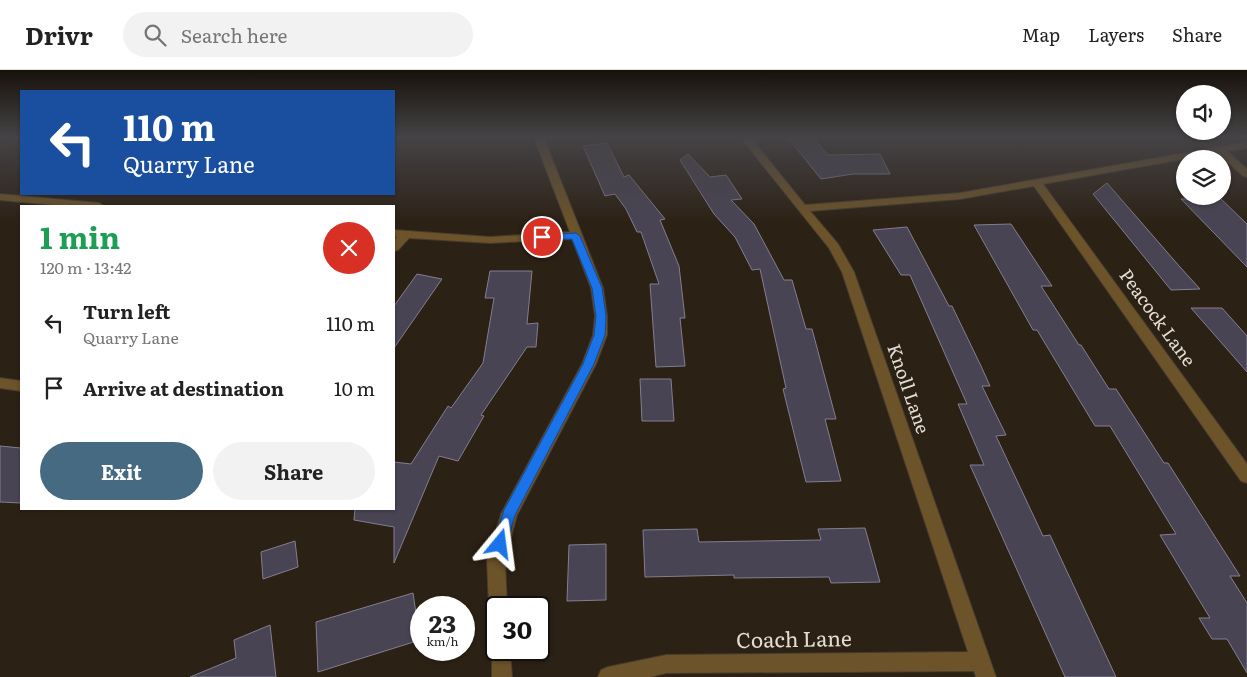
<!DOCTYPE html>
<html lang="en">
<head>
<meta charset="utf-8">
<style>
	:root { --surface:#fff; --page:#f2f2f2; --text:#222; --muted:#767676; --line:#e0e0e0; --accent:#466a81 }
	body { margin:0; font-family:Literata,serif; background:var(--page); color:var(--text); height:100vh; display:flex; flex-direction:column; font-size:19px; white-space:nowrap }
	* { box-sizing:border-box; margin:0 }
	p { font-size:16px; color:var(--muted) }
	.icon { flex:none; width:28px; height:28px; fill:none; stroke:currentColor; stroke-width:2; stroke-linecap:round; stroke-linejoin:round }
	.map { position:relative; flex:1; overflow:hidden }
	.details { position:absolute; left:20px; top:135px; width:375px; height:305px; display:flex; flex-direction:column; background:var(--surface); border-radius:0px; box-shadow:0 1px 4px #0004 }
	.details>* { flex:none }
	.top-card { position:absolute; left:20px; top:20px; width:375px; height:105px; border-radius:0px; box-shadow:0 1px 4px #0004; background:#1a4fa0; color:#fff; overflow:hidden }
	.fabs { position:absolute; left:1176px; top:15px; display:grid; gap:10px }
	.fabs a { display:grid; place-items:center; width:55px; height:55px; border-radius:50%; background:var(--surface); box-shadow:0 1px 4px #0004; font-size:25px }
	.speed { position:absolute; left:410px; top:526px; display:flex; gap:10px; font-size:25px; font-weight:700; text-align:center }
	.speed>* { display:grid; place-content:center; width:65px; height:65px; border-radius:50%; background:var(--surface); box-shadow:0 1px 4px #0004; line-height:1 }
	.speed small { font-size:12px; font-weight:400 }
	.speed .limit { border:2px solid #111; border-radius:8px; background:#fff; color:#111 }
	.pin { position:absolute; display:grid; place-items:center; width:42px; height:42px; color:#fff; margin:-21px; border:2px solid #fff; border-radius:50%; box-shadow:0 1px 5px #0007 }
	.me { position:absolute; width:55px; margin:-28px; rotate:16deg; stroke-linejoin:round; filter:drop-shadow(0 0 4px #0008) }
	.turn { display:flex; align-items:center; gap:18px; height:105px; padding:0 20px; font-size:22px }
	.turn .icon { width:65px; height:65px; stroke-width:2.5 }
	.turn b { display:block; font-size:35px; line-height:42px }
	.round { display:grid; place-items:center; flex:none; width:52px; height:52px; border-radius:26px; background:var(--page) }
	.overview { display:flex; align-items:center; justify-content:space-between; height:85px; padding:0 20px }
	h1 { font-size:30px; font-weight:700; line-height:38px; color:#1e9e55 }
	.primary-button { display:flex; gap:10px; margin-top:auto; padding:10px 20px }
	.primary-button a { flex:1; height:58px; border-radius:30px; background:var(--accent); color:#fff; font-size:20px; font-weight:700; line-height:58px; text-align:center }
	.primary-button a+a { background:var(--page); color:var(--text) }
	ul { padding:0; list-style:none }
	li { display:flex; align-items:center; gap:15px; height:65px; padding:0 20px }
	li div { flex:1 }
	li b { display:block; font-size:19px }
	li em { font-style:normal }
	header { display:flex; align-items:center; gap:30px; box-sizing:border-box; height:70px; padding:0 25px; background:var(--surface); border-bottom:1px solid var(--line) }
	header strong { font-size:24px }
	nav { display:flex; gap:28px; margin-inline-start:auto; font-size:18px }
	.search { width:350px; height:45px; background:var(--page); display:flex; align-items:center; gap:12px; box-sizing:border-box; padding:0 18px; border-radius:28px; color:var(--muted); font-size:19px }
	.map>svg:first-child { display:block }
	.building { fill:#494454; stroke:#837e90 }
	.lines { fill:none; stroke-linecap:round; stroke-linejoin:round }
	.minor-casing { stroke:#463b30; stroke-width:2 }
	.minor { fill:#6c5329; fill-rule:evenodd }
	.route { fill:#1a73e8; stroke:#114b97 }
	.labels { text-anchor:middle; stroke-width:4.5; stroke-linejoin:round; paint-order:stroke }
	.street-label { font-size:18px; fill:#e4ddd4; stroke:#2c2115 }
	.near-street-label { font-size:21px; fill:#e4ddd4; stroke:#2c2115 }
</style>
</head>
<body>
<header>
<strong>Drivr</strong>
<div class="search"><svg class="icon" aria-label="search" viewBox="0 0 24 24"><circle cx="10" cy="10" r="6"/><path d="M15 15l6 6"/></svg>Search here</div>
<nav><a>Map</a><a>Layers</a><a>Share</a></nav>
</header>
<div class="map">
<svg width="1247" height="607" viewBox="0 0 1247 607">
	<rect width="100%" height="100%" fill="#2c2115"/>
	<!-- building -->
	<g class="building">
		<polygon points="788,68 813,68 828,85 880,84 890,104 853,104 821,109"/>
		<polygon points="607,73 624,107 629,105 665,149 660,150 679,196 685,248 680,248 685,296 656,297 650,214 659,214 641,162 637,162 626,139 615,124 605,126 583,76"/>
		<polygon points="688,84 710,107 726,105 742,129 731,130 754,154 784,210 792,210 806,259 812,259 836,349 825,349 841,411 806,412 783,319 786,318 760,199 752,200 735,167 714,144 680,90"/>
		<polygon points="1107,113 1180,197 1200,219 1171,220 1093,124"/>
		<polygon points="1220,128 1247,154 1247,197 1181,129"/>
		<polygon points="1011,154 1052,216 1041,216 1079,275 1081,275 1109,319 1116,319 1164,393 1168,393 1240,506 1230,506 1247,533 1247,603 1227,569 1212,569 1199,548 1210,548 1160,465 1176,464 1110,356 1095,356 1037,260 1033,260 974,155"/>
		<polygon points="907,157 949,236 952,236 981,296 990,316 982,316 1006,365 996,366 1043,466 1050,465 1116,607 1065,607 970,395 984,395 958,334 967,334 910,205 901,205 873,160"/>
		<polygon points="490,201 532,201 527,254 538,253 536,277 527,277 481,345 484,346 458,391 439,386 394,493 394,457 354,450 355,439 394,439 394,392 411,394 448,336 451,338 483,293 494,228 485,228"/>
		<polygon points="417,204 442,209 394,278 394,236"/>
		<polygon points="1191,238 1222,238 1247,266 1247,302"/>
		<polygon points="640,309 671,309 674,351 642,351"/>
		<polygon points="0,376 21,378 21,433 0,432"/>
		<polygon points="865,458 880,512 831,513 829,507 734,508 734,505 645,507 643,460 697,459 699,472 821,470 818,459"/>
		<polygon points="295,471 298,497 263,509 261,482"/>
		<polygon points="606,474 606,530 567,531 569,475"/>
		<polygon points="413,523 420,570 318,602 316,552"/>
		<polygon points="270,555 276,607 190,607 236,588 234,570"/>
	</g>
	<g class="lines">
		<!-- minor casing -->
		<g class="minor-casing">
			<g id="minor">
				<polygon points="534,68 544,68 603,218 607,246 607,265 596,294 517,445 505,490 507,538 496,538 496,546 492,544 489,538 487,490 501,444 582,294 593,265 595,246 591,218 572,169 490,173 409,168 398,180 394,181 394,170 397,167 394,166 394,160 490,167 570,162"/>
				<polygon points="741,68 751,68 805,135 960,123 1247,72 1247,78 1227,81 1247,99 1247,107 1243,106 1218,83 1043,114 1247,394 1247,413 1241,411 1034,116 960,129 810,141 838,174 854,202 996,607 976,607 974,601 666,603 650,607 598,607 601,600 608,597 666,585 968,582 842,202 829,178"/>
				<polygon points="0,124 99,133 104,136 66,136 0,130"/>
				<polygon points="0,308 21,311 21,321 0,318"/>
				<polygon points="494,573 496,573 496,580 510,580 512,607 492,607 492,580"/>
			</g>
		</g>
		<!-- minor -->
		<use href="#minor" class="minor"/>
	</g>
	<!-- sky -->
	<linearGradient id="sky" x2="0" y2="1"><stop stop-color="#18120c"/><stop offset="0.44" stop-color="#454346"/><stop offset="1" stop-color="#454346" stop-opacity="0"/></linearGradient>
	<rect width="1247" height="153" fill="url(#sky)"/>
	<!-- route -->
	<polygon class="route" points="576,163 580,166 602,218 606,246 605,265 594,294 515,445 505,479 500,481 495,479 493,474 504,440 583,294 594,265 596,246 592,218 572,169 542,170 537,167 542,165"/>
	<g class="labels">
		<!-- street labels -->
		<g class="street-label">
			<text transform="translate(1157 248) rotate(54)" y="6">Peacock Lane</text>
			<text transform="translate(908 319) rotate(71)" y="6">Knoll Lane</text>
		</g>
		<!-- near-street labels -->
		<g class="near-street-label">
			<text transform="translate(794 570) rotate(-1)" y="7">Coach Lane</text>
		</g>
	</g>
</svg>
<div class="fabs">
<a><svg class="icon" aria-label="sound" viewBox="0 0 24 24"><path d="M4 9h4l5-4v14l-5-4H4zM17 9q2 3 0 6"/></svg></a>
<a><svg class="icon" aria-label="layers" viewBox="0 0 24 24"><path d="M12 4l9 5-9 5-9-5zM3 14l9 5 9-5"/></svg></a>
</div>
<div class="speed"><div>23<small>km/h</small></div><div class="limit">30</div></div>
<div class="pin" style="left:542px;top:167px;background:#d93025"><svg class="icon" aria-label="arrive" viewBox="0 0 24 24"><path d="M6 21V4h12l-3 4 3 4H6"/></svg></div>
<svg class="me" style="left:500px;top:474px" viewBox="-20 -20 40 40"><path d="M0-17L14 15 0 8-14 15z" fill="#1a73e8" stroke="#fff" stroke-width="4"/></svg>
<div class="top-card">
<div class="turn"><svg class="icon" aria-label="left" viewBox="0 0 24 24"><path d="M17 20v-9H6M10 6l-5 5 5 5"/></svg><div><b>110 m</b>Quarry Lane</div></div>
</div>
<section class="details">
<div class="overview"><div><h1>1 min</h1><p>120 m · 13:42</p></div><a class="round" style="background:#d93025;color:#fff"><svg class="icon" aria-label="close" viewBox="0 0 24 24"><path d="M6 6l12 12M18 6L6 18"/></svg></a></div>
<ul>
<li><svg class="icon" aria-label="left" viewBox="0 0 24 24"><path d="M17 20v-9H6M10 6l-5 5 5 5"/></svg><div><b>Turn left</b><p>Quarry Lane</p></div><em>110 m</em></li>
<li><svg class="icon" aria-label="arrive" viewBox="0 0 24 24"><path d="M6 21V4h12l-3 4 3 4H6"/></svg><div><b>Arrive at destination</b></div><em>10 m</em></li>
</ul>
<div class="primary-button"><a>Exit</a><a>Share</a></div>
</section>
</div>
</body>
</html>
